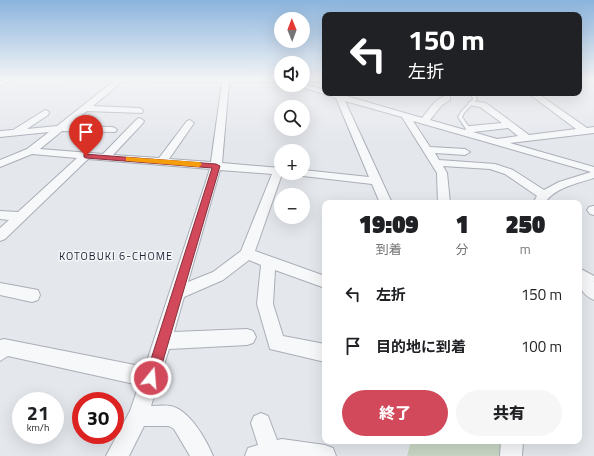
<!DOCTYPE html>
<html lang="ja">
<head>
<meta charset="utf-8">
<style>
	:root { --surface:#fff; --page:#f6f6f6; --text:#202124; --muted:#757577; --accent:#d1495b }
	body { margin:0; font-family:"Titillium Web","Noto Sans JP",sans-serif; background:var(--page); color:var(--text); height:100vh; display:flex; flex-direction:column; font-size:15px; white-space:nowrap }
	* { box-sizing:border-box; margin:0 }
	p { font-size:13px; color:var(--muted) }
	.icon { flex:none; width:22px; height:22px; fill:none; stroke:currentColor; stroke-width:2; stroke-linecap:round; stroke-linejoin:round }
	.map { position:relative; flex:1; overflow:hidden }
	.sheet { position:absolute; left:322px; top:200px; width:260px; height:244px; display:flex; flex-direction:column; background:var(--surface); border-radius:8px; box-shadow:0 4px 16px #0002 }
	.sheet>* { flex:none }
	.hud { position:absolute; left:322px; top:12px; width:260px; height:84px; border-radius:8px; box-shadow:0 4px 16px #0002; background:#202124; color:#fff; overflow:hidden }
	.needle { width:26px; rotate:359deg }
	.tools { position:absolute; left:274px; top:12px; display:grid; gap:8px }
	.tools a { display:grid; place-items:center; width:36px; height:36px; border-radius:50%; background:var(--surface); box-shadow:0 4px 16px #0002; font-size:20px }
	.speed { position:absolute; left:12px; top:392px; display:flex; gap:8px; font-size:20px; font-weight:700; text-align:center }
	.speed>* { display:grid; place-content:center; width:52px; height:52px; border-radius:50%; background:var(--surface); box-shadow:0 4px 16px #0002; line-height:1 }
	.speed small { font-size:10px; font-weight:400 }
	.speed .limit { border:6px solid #d22; background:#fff; color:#111 }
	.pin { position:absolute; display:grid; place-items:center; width:34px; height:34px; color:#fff; margin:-41px -17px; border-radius:50% 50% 50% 0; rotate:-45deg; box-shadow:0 0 4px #0007 }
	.pin .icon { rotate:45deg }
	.me { position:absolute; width:44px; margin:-22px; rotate:17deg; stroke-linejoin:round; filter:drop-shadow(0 0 3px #0008) }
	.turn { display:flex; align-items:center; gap:14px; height:84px; padding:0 20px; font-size:18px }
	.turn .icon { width:52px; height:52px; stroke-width:2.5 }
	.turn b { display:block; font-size:28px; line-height:34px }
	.eta { display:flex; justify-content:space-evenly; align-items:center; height:68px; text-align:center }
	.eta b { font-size:24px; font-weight:800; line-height:28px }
	.cta { display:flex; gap:8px; margin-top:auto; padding:8px 20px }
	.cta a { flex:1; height:46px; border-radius:24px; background:var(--accent); color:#fff; font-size:16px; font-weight:800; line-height:46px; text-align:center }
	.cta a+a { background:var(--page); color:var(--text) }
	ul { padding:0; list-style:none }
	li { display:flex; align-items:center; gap:12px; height:52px; padding:0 20px }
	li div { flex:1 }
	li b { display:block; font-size:15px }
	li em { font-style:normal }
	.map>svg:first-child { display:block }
	.green { fill:#c9d6c5 }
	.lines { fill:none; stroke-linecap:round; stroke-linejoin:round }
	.service-casing { stroke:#a9aeb7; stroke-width:2 }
	.minor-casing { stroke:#a9aeb7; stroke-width:2 }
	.service { fill:#f7f8fa; fill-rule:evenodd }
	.minor { fill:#f7f8fa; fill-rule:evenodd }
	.route { fill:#d1495b; stroke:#882f3b }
	.slow { fill:#f59e0b }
	.labels { text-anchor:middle; stroke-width:3; stroke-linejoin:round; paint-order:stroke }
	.neighbourhood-label { font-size:11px; letter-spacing:1px; fill:#1d2536; stroke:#f4f6f9 }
</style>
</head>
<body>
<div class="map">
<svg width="594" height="456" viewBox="0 0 594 456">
	<rect width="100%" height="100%" fill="#e4e7ec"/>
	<!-- green -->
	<polygon class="green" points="411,441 511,441 514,456 407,456"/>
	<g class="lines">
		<!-- service casing -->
		<g class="service-casing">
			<g id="service">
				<polygon points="471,93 475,93 477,99 464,113 462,117 472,131 470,132 468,132 458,117 461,112 473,99"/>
				<polygon points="579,268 594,276 594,282 579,274"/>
			</g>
		</g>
		<!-- minor casing -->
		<g class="minor-casing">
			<g id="minor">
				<polygon points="5,79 15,79 0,86 0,81"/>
				<path d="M62 79H281V82H229L222 163 281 168V173H285L282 174 255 251 325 276V288L275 270 273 304 283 336 325 344V362L270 349 257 304 261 265 249 260 223 280 184 297 174 332 247 329 253 331 256 337 253 343 247 345 169 349 151 406C157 406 164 405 170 406 189 409 206 439 213 456H190L174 429 169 426H144L129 456H106L130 411 139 385 8 356 0 361V340L4 339 145 367 210 169 88 159 5 239 0 241V228L9 220 0 219V211L18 212 77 158 32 154 0 167V160L27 149 49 132 0 137V131L13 130 45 110 48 111 49 113 48 115 27 129 57 126 114 81H66ZM123 81 222 82 211 162 169 159 194 123 190 120 187 121 159 158 113 155 143 123 144 121 140 118 137 119 103 154 40 149 62 131 115 132 117 130 115 128 112 127 69 126 87 111 142 113 143 111 142 109 139 108 93 106ZM220 170 272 174 241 251 213 272 188 282Z"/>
				<polygon points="303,79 325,79 325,81 303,82"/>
				<path d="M303 84 325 90V93H342L343 95 422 118C429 110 438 94 450 96V100L442 105 430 120 465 130 467 127 470 126 502 123 480 107 469 105 468 103 472 101 486 103 529 135 576 129 528 93H537L587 128 594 127V133L510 143 594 167V178C578 183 554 188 545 203H533L537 196 505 174 490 169 443 166 447 173 450 203H438L437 173 402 117 345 101 392 203H380L372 184 303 176 298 173H303V170L369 177 336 98 296 85H303ZM413 121 591 172 559 182 544 190 513 170 495 164 439 160 435 153 465 155 470 152 465 149 430 147ZM508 128 518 136 497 139 473 132Z"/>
				<polygon points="593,206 594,206 594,215 590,214 587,210 589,207"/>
				<path d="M579 269 584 271 594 282V300C579 294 579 283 579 269Z"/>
				<polygon points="0,283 38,290 40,295 38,300 32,302 0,295"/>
				<polygon points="261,413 268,416 277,440 282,439 325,445 333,448 336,456 245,456 248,448 258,445 251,423 254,416"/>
				<polygon points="501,441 523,441 522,456 500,456"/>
			</g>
		</g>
		<!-- service -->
		<use href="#service" class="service"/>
		<!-- minor -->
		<use href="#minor" class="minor"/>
	</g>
	<!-- sky -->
	<linearGradient id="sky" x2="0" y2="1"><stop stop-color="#8bb4dd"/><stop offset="0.55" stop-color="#f3f4f6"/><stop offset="1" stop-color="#f3f4f6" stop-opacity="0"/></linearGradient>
	<rect width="594" height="143" fill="url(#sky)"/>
	<!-- route -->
	<polygon class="route" points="84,154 216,164 220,166 158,378 156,382 151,384 147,382 145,378 212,168 86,158 84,157"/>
	<!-- slow -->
	<polygon class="slow" points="126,157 199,162 202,164 199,167 128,161 126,161"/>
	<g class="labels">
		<!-- neighbourhood labels -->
		<g class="neighbourhood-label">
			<text x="116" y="260">KOTOBUKI 6-CHOME</text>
		</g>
	</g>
</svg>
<div class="tools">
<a><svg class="needle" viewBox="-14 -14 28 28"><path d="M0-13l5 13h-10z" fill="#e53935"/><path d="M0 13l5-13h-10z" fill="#757577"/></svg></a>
<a><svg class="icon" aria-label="sound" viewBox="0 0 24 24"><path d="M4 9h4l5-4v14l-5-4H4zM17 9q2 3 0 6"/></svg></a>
<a><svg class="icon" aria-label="search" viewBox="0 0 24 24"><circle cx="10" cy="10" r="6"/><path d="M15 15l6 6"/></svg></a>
<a>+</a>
<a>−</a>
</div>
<div class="speed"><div>21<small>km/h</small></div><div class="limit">30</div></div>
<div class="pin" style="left:86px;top:156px;background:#d93025"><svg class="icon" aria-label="arrive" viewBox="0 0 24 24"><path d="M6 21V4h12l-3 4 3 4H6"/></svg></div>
<svg class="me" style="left:151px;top:378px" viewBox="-20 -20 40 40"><circle r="17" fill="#d1495b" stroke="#fff" stroke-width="3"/><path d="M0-11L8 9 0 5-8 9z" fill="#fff"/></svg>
<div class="hud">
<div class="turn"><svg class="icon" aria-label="left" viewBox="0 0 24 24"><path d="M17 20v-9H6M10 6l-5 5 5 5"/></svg><div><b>150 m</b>左折</div></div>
</div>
<section class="sheet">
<div class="eta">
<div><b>19:09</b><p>到着</p></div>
<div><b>1</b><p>分</p></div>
<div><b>250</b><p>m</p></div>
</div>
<ul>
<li><svg class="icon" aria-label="left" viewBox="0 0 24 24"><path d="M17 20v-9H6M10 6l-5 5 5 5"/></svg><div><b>左折</b></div><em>150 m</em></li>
<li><svg class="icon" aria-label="arrive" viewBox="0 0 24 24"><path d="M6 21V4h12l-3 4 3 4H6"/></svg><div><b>目的地に到着</b></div><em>100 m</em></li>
</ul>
<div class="cta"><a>終了</a><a>共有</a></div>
</section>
</div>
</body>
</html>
